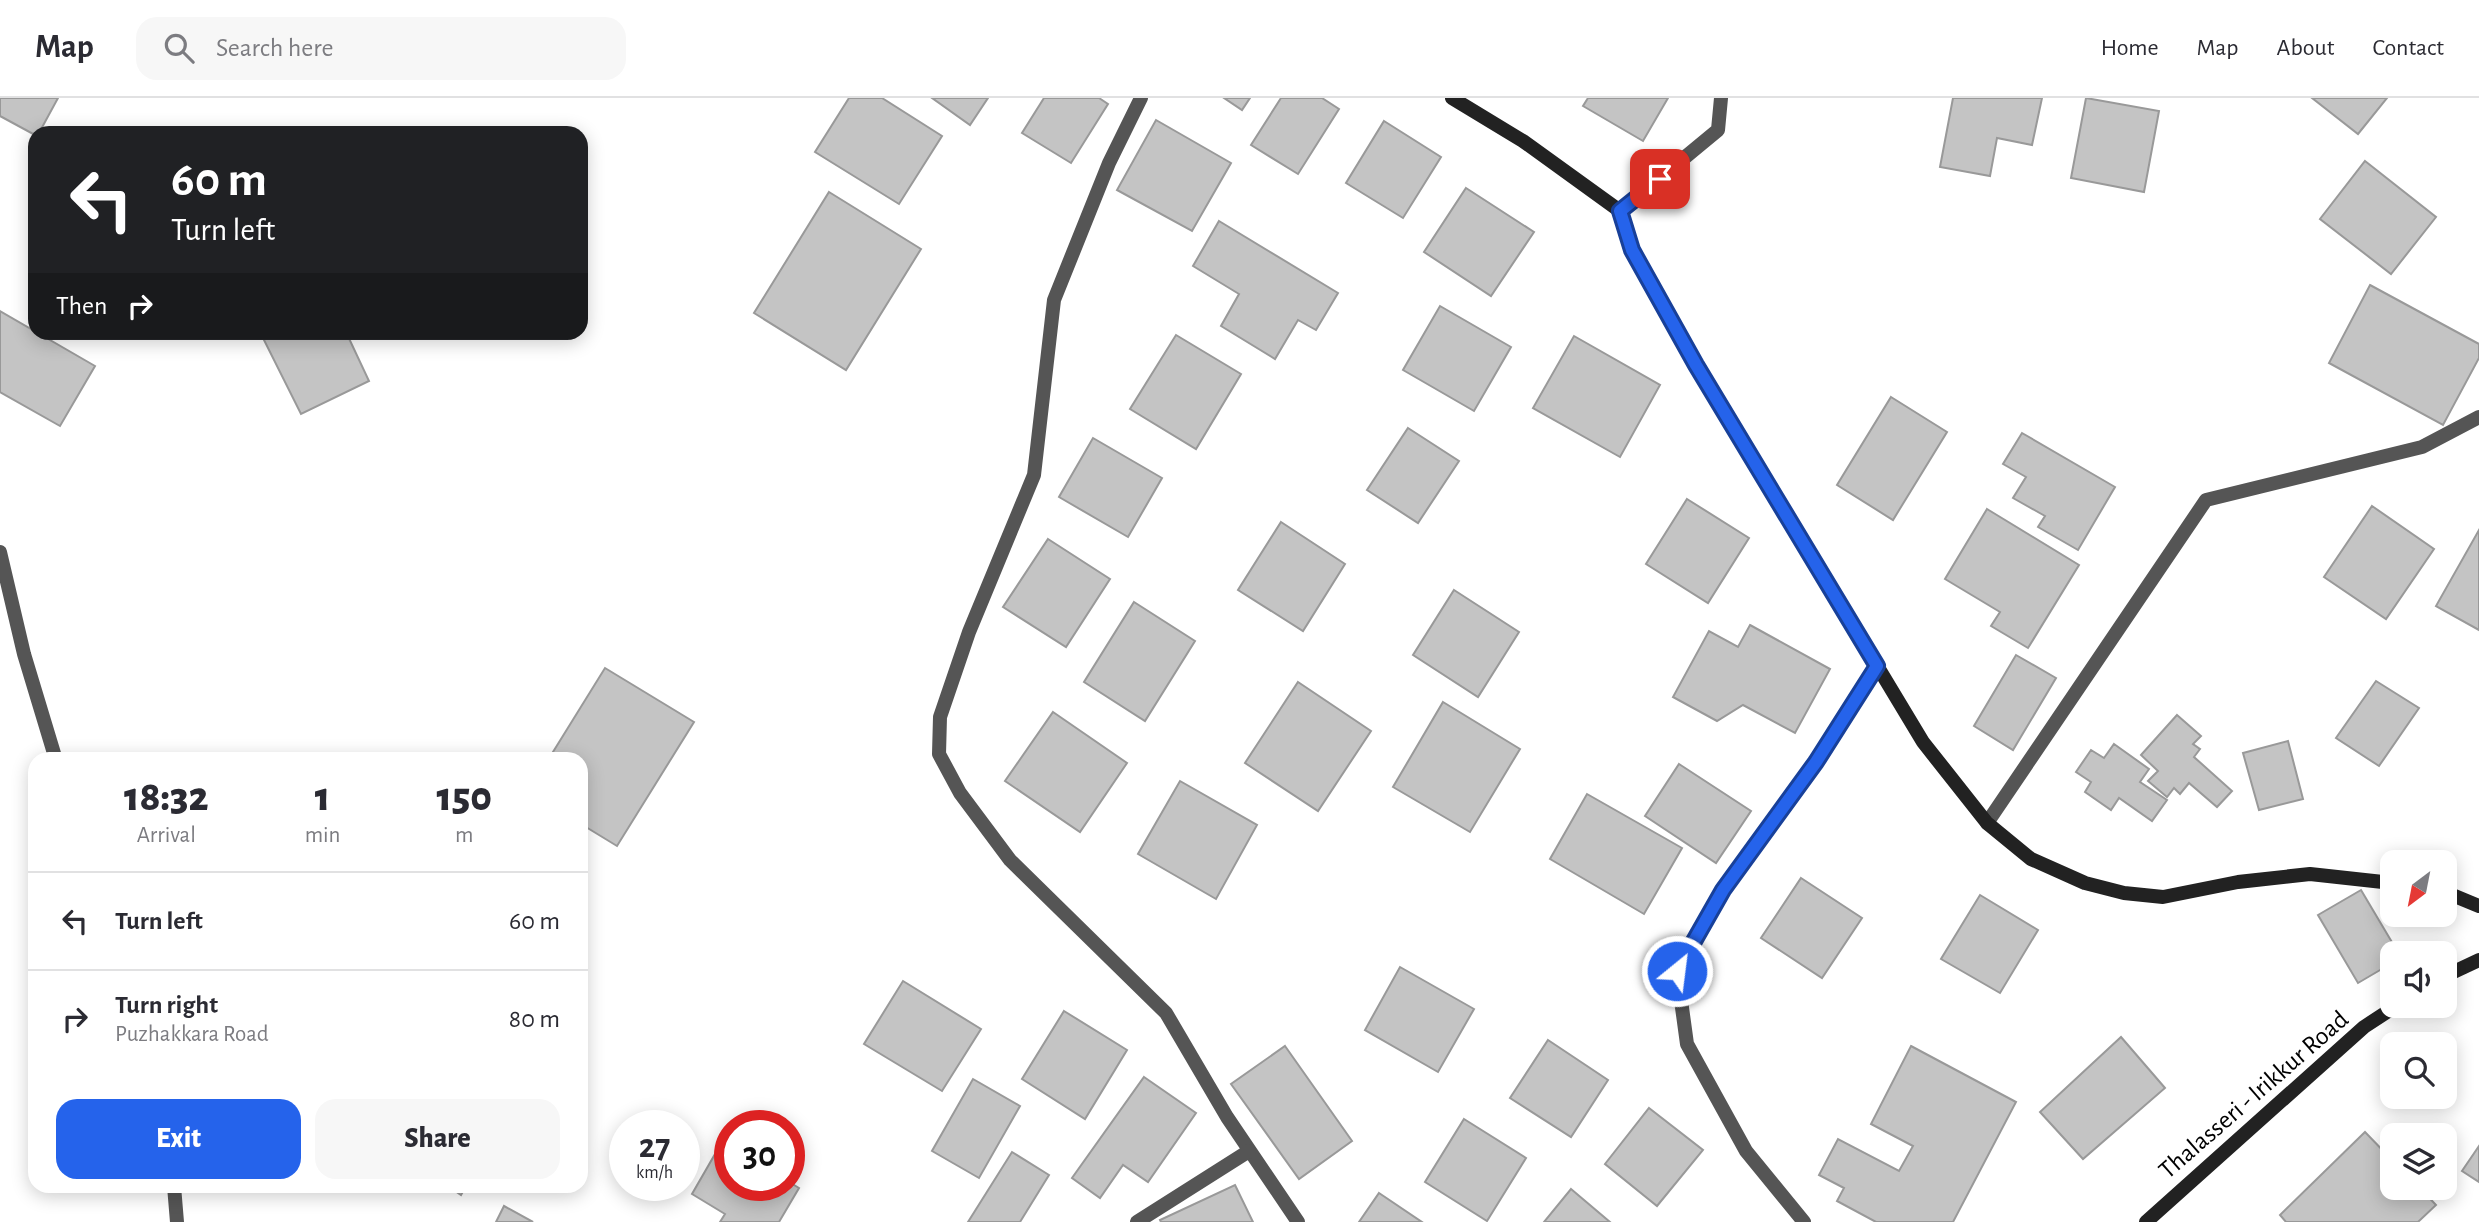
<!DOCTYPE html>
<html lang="en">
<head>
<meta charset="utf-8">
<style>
	:root { --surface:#fff; --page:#f7f7f7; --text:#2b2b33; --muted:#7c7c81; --line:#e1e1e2; --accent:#2563eb }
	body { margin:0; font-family:"Alegreya Sans",sans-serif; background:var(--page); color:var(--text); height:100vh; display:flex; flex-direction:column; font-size:26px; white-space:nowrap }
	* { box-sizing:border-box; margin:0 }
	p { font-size:23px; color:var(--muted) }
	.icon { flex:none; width:38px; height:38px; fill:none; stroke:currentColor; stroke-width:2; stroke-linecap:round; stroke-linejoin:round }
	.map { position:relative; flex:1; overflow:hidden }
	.side { position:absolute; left:28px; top:654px; width:560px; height:441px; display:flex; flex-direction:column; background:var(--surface); border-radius:21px; box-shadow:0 4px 18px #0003 }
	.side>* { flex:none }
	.top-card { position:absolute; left:28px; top:28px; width:560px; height:214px; border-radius:21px; box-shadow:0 4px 18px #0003; background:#202124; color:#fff; overflow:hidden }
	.needle { width:46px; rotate:212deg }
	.tools { position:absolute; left:2380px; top:752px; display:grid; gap:14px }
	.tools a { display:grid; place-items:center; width:77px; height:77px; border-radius:14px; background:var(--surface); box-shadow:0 4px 18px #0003; font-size:35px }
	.speed { position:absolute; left:609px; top:1012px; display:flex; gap:14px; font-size:35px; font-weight:700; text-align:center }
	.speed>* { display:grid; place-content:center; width:91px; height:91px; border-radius:50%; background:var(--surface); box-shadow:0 4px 18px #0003; line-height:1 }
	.speed small { font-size:18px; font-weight:400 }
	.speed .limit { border:10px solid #d22; background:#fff; color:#111 }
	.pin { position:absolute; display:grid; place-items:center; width:60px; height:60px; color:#fff; margin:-30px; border-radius:14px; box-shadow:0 4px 10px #0006 }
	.me { position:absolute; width:77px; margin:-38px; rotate:29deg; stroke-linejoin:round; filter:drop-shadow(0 0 5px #0008) }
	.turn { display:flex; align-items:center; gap:24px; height:147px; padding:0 28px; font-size:32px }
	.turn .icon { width:91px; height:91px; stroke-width:2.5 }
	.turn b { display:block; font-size:49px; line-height:60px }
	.then { display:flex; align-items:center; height:66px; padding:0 28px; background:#0003; gap:14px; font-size:26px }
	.eta { display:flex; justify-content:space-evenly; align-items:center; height:119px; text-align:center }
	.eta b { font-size:42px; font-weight:800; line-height:49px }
	.cta { display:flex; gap:14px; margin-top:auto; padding:14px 28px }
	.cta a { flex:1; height:80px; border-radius:21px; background:var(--accent); color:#fff; font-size:28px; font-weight:800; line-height:80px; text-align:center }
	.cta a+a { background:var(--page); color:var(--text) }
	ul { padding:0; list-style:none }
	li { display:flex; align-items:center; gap:21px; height:98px; padding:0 28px; border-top:2px solid var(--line) }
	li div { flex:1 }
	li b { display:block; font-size:26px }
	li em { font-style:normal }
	header { display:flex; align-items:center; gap:42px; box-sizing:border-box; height:98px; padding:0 35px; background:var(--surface); border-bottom:2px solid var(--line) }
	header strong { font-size:33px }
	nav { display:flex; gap:38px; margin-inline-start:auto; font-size:24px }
	.search { width:490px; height:63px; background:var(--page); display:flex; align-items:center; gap:18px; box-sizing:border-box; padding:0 24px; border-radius:21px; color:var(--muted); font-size:26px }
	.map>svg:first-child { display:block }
	.building { fill:#c4c4c4; stroke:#999; stroke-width:2 }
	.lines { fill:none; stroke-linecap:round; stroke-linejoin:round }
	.street { stroke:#555; stroke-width:14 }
	.secondary { stroke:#222; stroke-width:14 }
	.route-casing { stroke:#184099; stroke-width:18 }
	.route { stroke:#2563eb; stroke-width:12 }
	.labels { text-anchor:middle; stroke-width:7; stroke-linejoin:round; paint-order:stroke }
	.street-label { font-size:26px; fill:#000; stroke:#fff }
</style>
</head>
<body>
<header>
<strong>Map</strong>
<div class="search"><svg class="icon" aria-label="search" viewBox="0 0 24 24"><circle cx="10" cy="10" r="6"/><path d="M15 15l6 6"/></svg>Search here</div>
<nav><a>Home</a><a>Map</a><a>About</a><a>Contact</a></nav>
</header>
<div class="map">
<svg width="2479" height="1124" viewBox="0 0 2479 1124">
	<rect width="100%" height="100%" fill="#fff"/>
	<!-- building -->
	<g class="building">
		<polygon points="0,0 58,0 39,35 35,35 35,37 0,18"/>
		<polygon points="849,0 882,0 942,38 899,106 815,54"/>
		<polygon points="932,0 988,0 970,27"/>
		<polygon points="1044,0 1099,0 1108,6 1071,65 1022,35"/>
		<polygon points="1224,0 1250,0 1242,12"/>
		<polygon points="1281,0 1322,0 1339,11 1298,76 1251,47"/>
		<polygon points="1588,0 1668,0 1643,43 1583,8"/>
		<polygon points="1953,0 2042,0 2032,47 1997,40 1990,78 1940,69"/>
		<polygon points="2086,0 2159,13 2144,94 2071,80"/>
		<polygon points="2312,0 2387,0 2358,36"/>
		<polygon points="1156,22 1231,65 1192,133 1117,92"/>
		<polygon points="1384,23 1441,59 1403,120 1346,85"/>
		<polygon points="2365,63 2436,119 2391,176 2320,121"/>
		<polygon points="1466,90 1534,134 1491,198 1424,154"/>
		<polygon points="829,94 921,151 846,272 754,215"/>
		<polygon points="1219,123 1338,195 1316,232 1298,222 1275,261 1221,228 1239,196 1193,168"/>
		<polygon points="2370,187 2479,246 2479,260 2443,327 2329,265"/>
		<polygon points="1440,208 1511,249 1474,313 1403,272"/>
		<polygon points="0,213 95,268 60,328 0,294"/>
		<polygon points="271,234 346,234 369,283 301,316 262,238"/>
		<polygon points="1176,237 1241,276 1196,351 1130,311"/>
		<polygon points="1574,238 1660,287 1620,359 1533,310"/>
		<polygon points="1891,299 1947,334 1893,422 1837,387"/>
		<polygon points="1408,330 1459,363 1418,425 1367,392"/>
		<polygon points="2022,335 2115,389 2078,452 2038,429 2045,418 2013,400 2026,379 2003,366"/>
		<polygon points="1093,340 1162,380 1128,439 1059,399"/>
		<polygon points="1687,401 1749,440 1708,505 1646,466"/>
		<polygon points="2372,408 2434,451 2386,521 2324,479"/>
		<polygon points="1987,411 2079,467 2028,550 1991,528 2000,514 1945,481"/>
		<polygon points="1281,424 1345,466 1303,533 1238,492"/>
		<polygon points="2479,432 2479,532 2436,508"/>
		<polygon points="1048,441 1110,481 1066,549 1003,509"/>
		<polygon points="1454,492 1519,534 1478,599 1413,557"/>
		<polygon points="1134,504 1195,543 1145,623 1084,584"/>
		<polygon points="1750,527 1830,571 1795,635 1743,607 1717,623 1673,599 1709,533 1738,549"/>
		<polygon points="2016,557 2056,580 2013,652 1974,628"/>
		<polygon points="605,570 694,624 617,748 581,726 581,662 548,662"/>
		<polygon points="2376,583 2419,610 2379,668 2336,640"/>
		<polygon points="1298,584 1371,633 1318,713 1245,665"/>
		<polygon points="1443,604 1520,651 1470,734 1393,689"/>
		<polygon points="1053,614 1127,665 1080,734 1005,683"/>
		<polygon points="2177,617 2201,638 2193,646 2200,651 2194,659 2232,693 2217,709 2189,685 2180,696 2174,690 2167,699 2148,683 2158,673 2141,657"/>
		<polygon points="2288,643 2303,701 2259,712 2243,655"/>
		<polygon points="2114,646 2149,671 2140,684 2167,702 2152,723 2119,700 2111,712 2085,694 2091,684 2076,674 2091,652 2104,660"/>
		<polygon points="1679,666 1751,713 1716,765 1645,718"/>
		<polygon points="1180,683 1257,727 1216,801 1138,756"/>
		<polygon points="1587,696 1682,750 1644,816 1550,761"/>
		<polygon points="1801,780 1862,820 1822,880 1761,840"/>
		<polygon points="2361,792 2399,856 2392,856 2392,865 2358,885 2318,817"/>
		<polygon points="1980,797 2038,832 2000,895 1941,861"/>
		<polygon points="1400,869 1474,911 1438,974 1365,932"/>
		<polygon points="903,883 981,931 942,993 864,946"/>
		<polygon points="1064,913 1127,952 1085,1021 1022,981"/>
		<polygon points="2121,939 2165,990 2083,1061 2040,1014"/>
		<polygon points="1548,942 1608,982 1571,1039 1510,1000"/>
		<polygon points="1285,948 1352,1043 1299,1081 1231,986"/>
		<polygon points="1911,948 2016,1004 1953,1124 1876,1124 1837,1103 1844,1090 1819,1077 1838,1041 1899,1073 1913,1048 1871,1026"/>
		<polygon points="1144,979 1196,1015 1148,1084 1123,1067 1100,1100 1072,1080"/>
		<polygon points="973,981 1020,1008 979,1080 932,1053"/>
		<polygon points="1649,1010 1703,1052 1657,1108 1605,1066"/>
		<polygon points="1464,1021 1526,1060 1487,1123 1425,1084"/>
		<polygon points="2365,1034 2392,1062 2392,1090 2420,1090 2436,1107 2418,1124 2286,1124 2280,1117"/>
		<polygon points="722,1044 730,1049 730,1087 789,1087 789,1084 799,1090 779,1124 720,1124 725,1116 692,1096"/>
		<polygon points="2479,1048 2479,1084 2462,1073"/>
		<polygon points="1012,1054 1049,1077 1020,1124 968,1124"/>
		<polygon points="1235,1087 1253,1124 1161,1124 1160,1122"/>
		<polygon points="448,1088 466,1088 461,1097"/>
		<polygon points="1571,1091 1610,1124 1544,1124"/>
		<polygon points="1379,1095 1422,1124 1359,1124"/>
		<polygon points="504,1108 533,1124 496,1124"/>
	</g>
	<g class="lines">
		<!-- street -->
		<g class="street">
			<polyline points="1141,0 1109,65 1054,202 1034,377 969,534 940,619 939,656 960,695 1010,762 1166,915 1227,1019 1298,1124"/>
			<polyline points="1620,113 1718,32 1721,0"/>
			<polyline points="0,454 24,556 56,662"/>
			<polyline points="1987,725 2206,402 2422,349 2479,319"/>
			<polyline points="174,1088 177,1124"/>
			<polyline points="1137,1124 1249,1053"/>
			<polyline points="1804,1124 1746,1053 1687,946 1677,873 1723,792 1817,664 1877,568"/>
		</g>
		<!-- secondary -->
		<g class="secondary">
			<polyline points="1452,0 1523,43 1620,113 1632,152 1696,267 1923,644 1987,725 2031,761 2085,785 2124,795 2163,799 2238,784 2310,776 2392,785"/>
			<polyline points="2445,794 2479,808"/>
			<polyline points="2445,878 2479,862"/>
			<polyline points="2146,1124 2364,929 2396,908"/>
		</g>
	</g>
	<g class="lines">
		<!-- route casing -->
		<g class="route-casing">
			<polyline id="route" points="1660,81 1620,113 1632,152 1696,267 1877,568 1816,664 1723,792 1677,873"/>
		</g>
		<!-- route -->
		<use href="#route" class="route"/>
	</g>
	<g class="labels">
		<!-- street labels -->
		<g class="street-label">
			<text transform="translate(2253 996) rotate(-41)" y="9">Thalasseri - Irikkur Road</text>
		</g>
	</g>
</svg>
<div class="tools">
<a><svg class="needle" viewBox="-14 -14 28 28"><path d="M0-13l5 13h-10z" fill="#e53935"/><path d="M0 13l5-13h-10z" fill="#7c7c81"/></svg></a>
<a><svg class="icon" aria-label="sound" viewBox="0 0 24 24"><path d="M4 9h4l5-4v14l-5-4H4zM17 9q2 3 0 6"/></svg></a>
<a><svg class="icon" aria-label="search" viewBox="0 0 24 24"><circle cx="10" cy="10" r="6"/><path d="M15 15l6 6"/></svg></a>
<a><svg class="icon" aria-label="layers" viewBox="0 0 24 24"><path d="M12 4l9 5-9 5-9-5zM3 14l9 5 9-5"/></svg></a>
</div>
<div class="speed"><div>27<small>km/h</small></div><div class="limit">30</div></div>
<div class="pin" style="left:1660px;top:81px;background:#d93025"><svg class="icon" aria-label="arrive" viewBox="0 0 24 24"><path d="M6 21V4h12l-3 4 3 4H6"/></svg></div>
<svg class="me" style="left:1677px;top:873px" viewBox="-20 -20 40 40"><circle r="17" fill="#2563eb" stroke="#fff" stroke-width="3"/><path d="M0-11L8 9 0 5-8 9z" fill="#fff"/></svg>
<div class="top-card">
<div class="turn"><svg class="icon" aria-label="left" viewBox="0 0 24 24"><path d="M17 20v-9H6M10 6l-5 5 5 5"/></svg><div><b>60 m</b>Turn left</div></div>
<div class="then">Then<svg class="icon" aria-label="right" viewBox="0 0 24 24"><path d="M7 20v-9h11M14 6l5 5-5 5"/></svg></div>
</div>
<section class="side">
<div class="eta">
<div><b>18:32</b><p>Arrival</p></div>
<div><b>1</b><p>min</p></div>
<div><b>150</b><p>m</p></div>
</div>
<ul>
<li><svg class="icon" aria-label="left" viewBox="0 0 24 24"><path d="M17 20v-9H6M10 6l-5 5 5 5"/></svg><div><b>Turn left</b></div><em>60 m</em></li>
<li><svg class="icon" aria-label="right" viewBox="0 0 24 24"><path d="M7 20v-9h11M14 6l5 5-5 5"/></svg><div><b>Turn right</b><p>Puzhakkara Road</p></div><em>80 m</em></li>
</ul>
<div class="cta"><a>Exit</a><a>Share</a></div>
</section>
</div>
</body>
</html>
